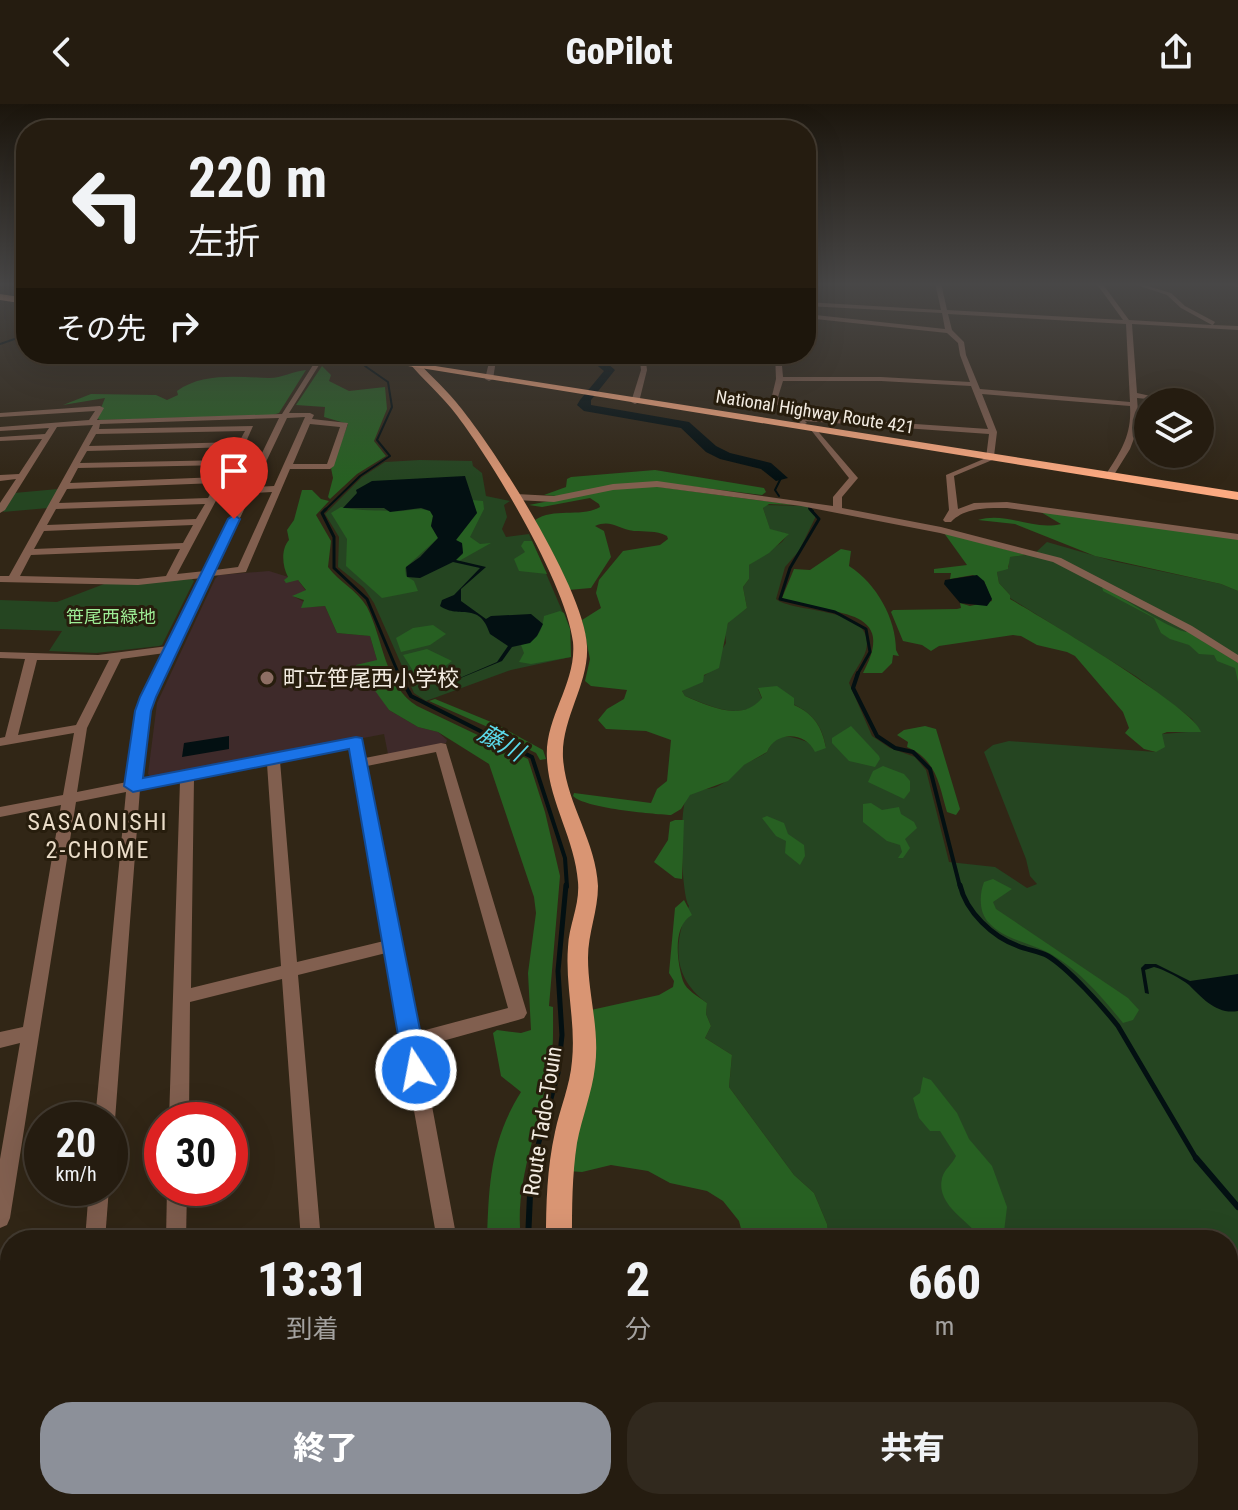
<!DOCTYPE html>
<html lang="ja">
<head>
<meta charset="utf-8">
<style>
	:root { --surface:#251c10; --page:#31291e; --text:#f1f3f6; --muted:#a3a19f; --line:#423a30; --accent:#8c9099 }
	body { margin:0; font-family:"Roboto Condensed","Noto Sans JP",sans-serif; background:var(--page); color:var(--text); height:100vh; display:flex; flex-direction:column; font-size:30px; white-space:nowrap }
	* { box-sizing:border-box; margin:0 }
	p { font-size:26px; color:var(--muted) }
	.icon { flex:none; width:44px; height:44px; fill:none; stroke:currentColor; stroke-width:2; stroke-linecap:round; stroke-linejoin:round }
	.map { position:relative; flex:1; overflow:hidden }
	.drawer { position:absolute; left:0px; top:1126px; width:1238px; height:280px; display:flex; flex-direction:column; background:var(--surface); border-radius:32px 32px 0 0; box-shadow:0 8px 32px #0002,0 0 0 2px var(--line) }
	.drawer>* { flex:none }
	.top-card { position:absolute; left:16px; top:16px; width:800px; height:244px; border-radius:32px; box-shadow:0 8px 32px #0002,0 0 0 2px var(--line); background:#251c10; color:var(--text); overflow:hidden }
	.controls { position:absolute; left:1134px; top:284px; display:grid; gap:16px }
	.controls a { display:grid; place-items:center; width:80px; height:80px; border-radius:50%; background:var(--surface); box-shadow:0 8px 32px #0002,0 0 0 2px var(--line); font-size:40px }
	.speed { position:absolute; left:24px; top:998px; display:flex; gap:16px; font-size:40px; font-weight:700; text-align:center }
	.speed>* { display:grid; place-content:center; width:104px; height:104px; border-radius:50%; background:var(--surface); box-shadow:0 8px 32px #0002,0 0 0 2px var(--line); line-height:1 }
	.speed small { font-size:20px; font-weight:400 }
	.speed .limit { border:12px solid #d22; background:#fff; color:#111 }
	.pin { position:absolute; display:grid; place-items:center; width:68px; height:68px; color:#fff; margin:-82px -34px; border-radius:50% 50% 50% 0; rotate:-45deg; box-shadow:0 0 8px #0007 }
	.pin .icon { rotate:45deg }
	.me { position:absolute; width:88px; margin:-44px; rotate:349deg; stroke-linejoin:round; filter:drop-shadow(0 0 6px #0008) }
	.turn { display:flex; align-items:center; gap:28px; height:168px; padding:0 40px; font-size:36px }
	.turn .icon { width:104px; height:104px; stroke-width:2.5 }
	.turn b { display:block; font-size:56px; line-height:68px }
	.then { display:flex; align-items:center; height:76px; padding:0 40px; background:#0003; gap:16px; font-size:30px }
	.eta { display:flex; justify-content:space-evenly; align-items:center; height:136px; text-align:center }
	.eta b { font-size:48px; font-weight:800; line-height:56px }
	.primary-button { display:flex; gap:16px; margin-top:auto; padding:16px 40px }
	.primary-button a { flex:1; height:92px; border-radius:32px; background:var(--accent); color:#fff; font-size:32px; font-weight:800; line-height:92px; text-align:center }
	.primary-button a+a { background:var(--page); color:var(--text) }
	header { display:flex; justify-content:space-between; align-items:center; height:104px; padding:0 40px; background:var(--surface); font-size:36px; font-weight:800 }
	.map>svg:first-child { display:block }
	.industrial { fill:#3d2a25 }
	.education { fill:#3e2a2a }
	.green { fill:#254521 }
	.forest { fill:#276022 }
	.water { fill:#031012 }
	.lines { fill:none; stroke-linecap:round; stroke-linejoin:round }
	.stream-far4 { stroke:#031012; stroke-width:2 }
	.stream-far3 { stroke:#031012; stroke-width:3 }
	.stream-far2 { stroke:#031012; stroke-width:4 }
	.stream-far1 { stroke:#031012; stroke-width:5 }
	.stream { stroke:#031012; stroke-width:6 }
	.river { fill:#031012; fill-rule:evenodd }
	.minor { fill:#815f4f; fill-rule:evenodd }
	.major { fill:#d99573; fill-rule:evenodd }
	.highway { fill:#fcaa81; fill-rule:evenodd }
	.route { fill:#1a73e8; stroke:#114b97; stroke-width:2 }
	.education-dot { fill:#8d6e63; stroke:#271d0d; stroke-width:3 }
	.labels { text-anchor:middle; stroke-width:6; stroke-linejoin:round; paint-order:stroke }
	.far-street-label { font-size:18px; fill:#f3ece2; stroke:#271d0d }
	.far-park-label { font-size:18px; fill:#9ded95; stroke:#271d0d }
	.poi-label { font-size:22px; fill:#f3ece2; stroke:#271d0d; text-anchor:start }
	.street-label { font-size:22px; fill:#f3ece2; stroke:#271d0d }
	.water-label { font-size:24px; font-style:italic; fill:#5bdaeb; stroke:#271d0d }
	.neighbourhood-label { font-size:24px; letter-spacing:2px; fill:#eadcc8; stroke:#271d0d }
</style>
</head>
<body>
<header><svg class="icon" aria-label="back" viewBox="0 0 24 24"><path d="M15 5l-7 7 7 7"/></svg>GoPilot<svg class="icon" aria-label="share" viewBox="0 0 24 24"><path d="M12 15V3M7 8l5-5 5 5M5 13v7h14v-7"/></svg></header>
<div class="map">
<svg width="1238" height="1406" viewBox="0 0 1238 1406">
	<rect width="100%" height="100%" fill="#312616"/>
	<!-- industrial -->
	<polygon class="industrial" points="568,1396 729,1396 729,1406 567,1406"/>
	<!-- education -->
	<polygon class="education" points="269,467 298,476 306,487 293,492 313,503 325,502 337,529 370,532 377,556 365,567 389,606 418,623 438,628 447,636 446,639 388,650 384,630 152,675 148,670 157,599 215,475 219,471"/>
	<!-- green -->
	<g class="green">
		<polygon points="420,356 472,357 473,362 482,369 486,392 510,397 504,401 507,413 502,425 506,433 529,430 570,525 571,553 511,566 426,597 414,589 374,499 364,484 338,463 339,433 325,410 362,373 385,358"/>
		<polygon points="58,385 48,404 3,408 14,389"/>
		<path d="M765 401 808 402 816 412 799 447 785 463 776 495C794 510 877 502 866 546 863 557 853 568 849 579L872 632 890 644 915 653 926 666 949 758 995 763 1027 784 1037 780 1030 772 1026 755 984 648 993 641 1009 637 1156 648 1162 630 1200 627 1192 615 1137 573 1010 494V491L999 479 997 468 1009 463V453L1034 450 1047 438 1113 457 1221 480 1238 487V1406H823L821 1396H1228V1136H829L827 1120 814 1089 794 1071 729 983 732 951 705 934 711 922 706 910 707 899C672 873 673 840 689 802 681 792 679 701 687 693 695 685 706 686 716 683 729 678 734 667 745 660 752 656 760 653 767 648 780 618 803 640 826 644 820 604 791 600 758 585L762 595C742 619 708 601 685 592L682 587 708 569 726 539 725 528 729 517 747 504 743 483 749 475V461L782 438 788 430 770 426 763 404Z"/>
		<polygon points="192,475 194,477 162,541 159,542 96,549 49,547 62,527 0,525 0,496 57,498 104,480"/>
		<polygon points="209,1396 376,1396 377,1406 209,1406"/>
	</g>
	<!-- forest -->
	<g class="forest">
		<polygon points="322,262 331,271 329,277 349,287 385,283 387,305 374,337 386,352 357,370 330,395 328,393 333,374 331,364 348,320 324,313 325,303 296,301"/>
		<path d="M306 266 279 309 273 311 100 316 97 314 105 294 63 301 91 290 156 291 167 296 178 291 177 287C202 268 240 273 269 274 282 274 293 267 306 266Z"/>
		<polygon points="655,366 764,384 766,388 762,391 663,379 556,392 544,391 566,383 567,375 571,373"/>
		<path d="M652 382 795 401 769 400 763 404 770 425 789 430 769 449 749 461V475L743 483 747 504 728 519 719 564 704 571 703 578 682 587 685 592C709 602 742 619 762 594L758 584 777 582 794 594V601C814 610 822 623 826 644L815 648C806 628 776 626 767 648L744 661 728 677 690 691 681 705 671 711C652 710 584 704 573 692L574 689 651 699 657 685 667 677 671 636 646 627 606 625 598 616 607 605 624 595 627 586 591 582 585 577 590 555 582 516 601 504 596 489 599 476 623 447 660 441 668 435 667 432C655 426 646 428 634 427 618 425 611 415 595 422L604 427 611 453 591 484 568 486 535 416C554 403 581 414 600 403L599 400 590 394 542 403 529 401 605 386Z"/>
		<path d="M302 386H312L321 395 329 397 316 411 331 437 328 463C339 478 357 486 367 503 383 534 385 583 417 602L528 655 545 708 560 772 549 902 553 903C553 926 554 949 549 972 538 1027 514 1078 521 1136H487C489 1081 490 1037 521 988L501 972 493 929 497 926 521 929 531 926 528 869 536 809 534 793 489 660 438 628 418 623 389 606 368 577 365 567 356 565V561L377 556 370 532 337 529 325 502 301 504 304 496 292 492 306 486 298 476 286 479 284 476 288 473C282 462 281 445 289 436L287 426 294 416Z"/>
		<polygon points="472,396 483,397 484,405 470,433 480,440 491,439 459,457 455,456 463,450 462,440 456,436 477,409"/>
		<path d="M341 403C357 407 376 406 392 407 405 409 417 402 430 407L433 412 431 422 438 434 405 464 406 472 414 477 418 487 382 494 346 462 347 435 331 409Z"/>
		<path d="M1039 407 1238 434V487L1221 480 1095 452 1015 420 978 416C1006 407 1032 427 1061 420Z"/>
		<path d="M944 429 1026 451 1010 453 1008 465 997 468 999 479 1010 491V495C1039 512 1195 604 1201 628H1167L1162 630 1165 643 1156 648 1144 645 1125 629 1129 624 1123 608 1075 552 1067 548 1037 541 1021 532 1013 531 939 542 931 547 922 541 903 537 891 508 893 506 957 505 961 504 960 499 970 502 992 497 984 477 973 471 950 475 951 469H934V465L967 461Z"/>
		<polygon points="524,437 532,437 547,470 519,467 514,455 525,448 521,442"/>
		<path d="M841 445 851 447 849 462C877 480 896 515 896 546L899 552 893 551 892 559 882 569H863C903 497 818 513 782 494L794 465 810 466Z"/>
		<path d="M1102 482C1118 491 1176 529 1188 528L1238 559V578L1235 564 1217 557 1214 551 1199 550 1189 541 1170 535 1161 529 1154 514 1103 487Z"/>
		<path d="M560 507 564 509 570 525 571 553 531 560 519 558 524 549 521 541C538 536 542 527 544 512Z"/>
		<polygon points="433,521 446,530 430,541 401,548 396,534 413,524"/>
		<polygon points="427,545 452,557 436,569 439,576 422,581 403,551"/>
		<polygon points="435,595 496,620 543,646 546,655 540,656 536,649 489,626 490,624 429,597"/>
		<polygon points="851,622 879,652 880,655 875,663 849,657 832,639 832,634"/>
		<path d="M925 622 936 625 960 705 956 711 947 708C939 681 937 656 907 643L908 638 897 631 904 626Z"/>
		<polygon points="883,662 904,670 910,677 910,687 904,695 868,678 873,667"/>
		<polygon points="871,699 882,706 899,703 901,710 914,718 917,724 905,735 910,744 903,754 898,754 902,748 900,741 887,737 863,718 863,700"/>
		<polygon points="767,712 784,719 788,730 804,741 805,752 800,761 785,749 786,737 776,732 762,714"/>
		<polygon points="675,716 684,716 682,775 675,774 654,758 668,736 670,718"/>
		<path d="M993 775 1012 785 993 798 996 805 1128 894 1139 906 1133 916 1123 919C1102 893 1076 862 1045 847 1027 838 1004 835 989 819 979 809 979 791 984 778Z"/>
		<path d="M684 796 692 811C672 822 677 858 683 877 686 886 699 893 707 899L706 910 711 922 705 934 732 951 729 983 794 1071 814 1089 827 1120 829 1136H744L739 1117 723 1097 707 1087 670 1079 648 1067 611 1061 582 1068 568 1067 591 978V906L659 891 673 883 674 877 669 869 675 804Z"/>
		<path d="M923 973 931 976 957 1009 969 1035 992 1062 1007 1103 1003 1136H981C974 1119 935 1103 942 1074 945 1064 952 1061 956 1052L940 1027H930L919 1014 913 994 920 989Z"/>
		<polygon points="1228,1174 1238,1190 1238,1238 1233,1235 1228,1240 1238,1272 1238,1292 1228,1287"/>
		<polygon points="729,1396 821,1396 823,1406 729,1406"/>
	</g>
	<!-- water -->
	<g class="water">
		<path d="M465 372 477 409 456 436 462 439 463 449 456 456 486 463 461 485V497L486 515 491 512 531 510 543 520 537 532 530 539 512 543 502 557 434 585 497 558 508 542 490 530C479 496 460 516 440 502L442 496 454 491 480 464 453 458 420 474 407 473 406 463 420 453 438 434 431 422 433 412 430 407 421 404 390 408 384 404H343L357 389 356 386 372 377Z"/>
		<polygon points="977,471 984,477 992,495 987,502 960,499 944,480 945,476"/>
		<polygon points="229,632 229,645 182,653 184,639"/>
		<path d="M1145 860H1156L1190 877 1238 870V907C1217 911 1202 894 1189 881 1180 874 1165 866 1154 863L1145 866 1149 890 1145 889 1141 864Z"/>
	</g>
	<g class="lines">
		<!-- stream-far4 -->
		<g class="stream-far4">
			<polyline points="0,240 26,231"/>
			<polyline points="779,392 775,386 781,374"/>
			<polyline points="809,404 813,407"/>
			<polyline points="324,407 360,372 390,352 377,336 392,303 388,278 365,262 356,250"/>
		</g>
		<!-- stream-far3 -->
		<g class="stream-far3">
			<polyline points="326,405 322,409 334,433 334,464 367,495 399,571"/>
			<polyline points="810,405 819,415 790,464 780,495 835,508 866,525 870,548 857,571"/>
		</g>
		<!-- stream-far2 -->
		<g class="stream-far2">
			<polyline points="398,569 411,592 532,653 565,754 567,783"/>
			<polyline points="858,569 853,584 877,632 895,644 913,648 930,665 960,783"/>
		</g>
		<!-- stream-far1 -->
		<g class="stream-far1">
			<path d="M960 781C966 808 993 833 1018 842 1027 846 1039 847 1048 852 1068 864 1103 903 1118 922L1197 1056"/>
			<polyline points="534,1056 558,969 562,931 558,867 566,781"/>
		</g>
		<!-- stream -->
		<g class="stream">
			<polyline points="1196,1054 1238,1103"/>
			<polyline points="528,1136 531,1068 535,1054"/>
			<polyline points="528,1406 530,1396"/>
		</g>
		<!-- river -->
		<polygon class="river" points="567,250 601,254 615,266 591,296 591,301 689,318 716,342 730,349 771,359 788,374 776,377 761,365 720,355 706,348 681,324 584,307 577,301 580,296 604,267 593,258"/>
		<!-- minor -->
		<g class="minor">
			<path d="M935 179H941L947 206 1123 216 1096 179H1102L1129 216 1212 221 1181 204 1167 191 1131 179H1138L1171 189 1185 202 1215 218 1213 221 1238 222V226L1132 220 1137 289 1178 298 1137 294 1139 321 1130 345 1112 374 1105 372C1120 348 1132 332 1130 302L982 290 997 328 994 352 997 354 954 372 958 405 974 399 1007 398 1238 430V436L1007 404C988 404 965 403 951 418H945L943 416 949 406 946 371 986 354 989 330 805 317 807 319 803 321 771 296 776 275 775 250H781L783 273H881L970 278 960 251 958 239 947 229 806 214V210L945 225 942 209 806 202V198L941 206ZM948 210 1126 220 1130 298 980 285 966 251 964 238 952 226ZM783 277H881L971 282 988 325 799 312 778 293Z"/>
			<polygon points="1224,179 1238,179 1238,183 1225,180"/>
			<path d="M320 250H326L289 309H310L314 311 312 315 348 319 334 362 330 365H290L246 468 212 472 149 607 141 676 356 634 362 638 365 654 441 639 446 640 527 909 524 914 518 916 421 943 457 1136H437L386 849 298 871 321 1136H301L282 875 190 898 189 1016H169L180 677 140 685 115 1016 110 1023V1016H95L126 688 76 698 10 1114 7 1121 0 1124V1055L20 939 0 944V928L23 923 61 701 0 713V703L63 691 74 629 0 642V634L5 633 25 555 0 554V548L98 551 168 542 202 474 138 481 0 478V472H9L93 321 57 323 5 406 0 409V399L16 375 0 377V371L19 370 42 335 0 337V333L45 330 49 324 0 327V323L89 316 95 307 0 313V309L100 302 104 304 97 316 282 310ZM305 313 274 382 254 383 287 314ZM279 314 245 384 222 385 237 358 253 322 99 325 100 320ZM310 320 340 323 327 360H293ZM245 327 239 338 89 342 96 330ZM236 343 229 356 80 359 87 347ZM226 361 219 373 70 379 78 364ZM216 379 208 394 59 399 67 385ZM272 388 238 463 215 466 252 389ZM243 389 205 467 177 470 219 391ZM205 400 196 415 47 421 56 405ZM193 421 183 439 34 445 44 427ZM180 445 166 472 138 475 20 472 31 451ZM165 549 137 607 127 678 77 688 87 624 121 555ZM37 556H109L76 621 18 631ZM350 643 384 837 297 858 280 657ZM436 648 508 904 418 928 367 662ZM267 660 281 862 191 884 194 674Z"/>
			<polygon points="491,250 497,250 493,275 489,277 485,275"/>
			<polygon points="639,250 645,250 647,266 639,298 635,300 631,298 641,266"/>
			<polygon points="815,324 858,374 842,393 842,404 941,423 1061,454 1192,522 1238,551 1238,559 1184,526 1053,458 940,429 801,402 657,383 613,386 554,398 516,396 511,393 516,390 554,392 613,380 657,377 833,402 833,393 849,374 811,326"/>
			<polygon points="89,1084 109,1084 105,1136 85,1136"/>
			<polygon points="167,1084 187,1084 186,1136 166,1136"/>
			<polygon points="10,1308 10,1332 0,1335 0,1311"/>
			<polygon points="58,1396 84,1396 83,1406 57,1406"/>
			<polygon points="461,1396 492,1396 490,1406 454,1406"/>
		</g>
		<!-- major -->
		<g class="major">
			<path d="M402 250H411C425 267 442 281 456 298 494 343 585 486 587 542 589 581 561 614 563 654 566 699 596 737 598 782 598 807 588 829 588 854 588 890 600 926 595 963 592 989 582 1013 577 1039 572 1071 572 1104 572 1136H546C546 1100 547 1064 555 1028 560 1004 570 982 572 957 576 919 565 881 568 843 569 820 580 801 578 778 575 735 549 698 547 655 544 614 577 579 573 538 566 479 489 351 451 304 435 285 416 269 402 250Z"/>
			<polygon points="543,1396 575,1396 573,1406 541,1406"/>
		</g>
		<!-- highway -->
		<g class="highway">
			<polygon points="0,190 26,194 26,200 0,196"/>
			<polygon points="334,250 359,250 1238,388 1238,396"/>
		</g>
	</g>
	<!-- sky -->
	<linearGradient id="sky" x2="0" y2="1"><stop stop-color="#1b150c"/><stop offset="0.48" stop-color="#484747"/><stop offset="1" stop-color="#484747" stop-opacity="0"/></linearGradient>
	<rect width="1238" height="375" fill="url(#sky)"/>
	<!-- route -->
	<polygon class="route" points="234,411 240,415 156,593 151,607 143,674 356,633 362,634 428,966 424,974 416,977 408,974 404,966 349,645 133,688 124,682 135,607 140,593 228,415"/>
	<!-- markers -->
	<circle class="education-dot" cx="267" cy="574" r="8"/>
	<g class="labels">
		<!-- far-street labels -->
		<g class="far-street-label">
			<text transform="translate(815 308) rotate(9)" y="6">National Highway Route 421</text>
		</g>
		<!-- far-park labels -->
		<g class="far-park-label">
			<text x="111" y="519">笹尾西緑地</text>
		</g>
		<!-- poi labels -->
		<g class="poi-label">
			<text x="283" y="582">町立笹尾西小学校</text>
		</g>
		<!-- street labels -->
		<g class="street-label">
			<text transform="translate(542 1017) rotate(-81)" y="8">Route Tado-Touin</text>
		</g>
		<!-- water labels -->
		<g class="water-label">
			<text transform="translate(501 639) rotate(29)" y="8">藤川</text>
		</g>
		<!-- neighbourhood labels -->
		<g class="neighbourhood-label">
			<text x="98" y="726">SASAONISHI<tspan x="98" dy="28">2-CHOME</tspan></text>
		</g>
	</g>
</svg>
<div class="controls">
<a><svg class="icon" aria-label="layers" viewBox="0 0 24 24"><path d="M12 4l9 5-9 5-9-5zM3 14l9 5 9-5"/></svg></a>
</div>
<div class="speed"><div>20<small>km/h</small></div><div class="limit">30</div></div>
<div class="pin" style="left:234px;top:415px;background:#d93025"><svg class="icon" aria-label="arrive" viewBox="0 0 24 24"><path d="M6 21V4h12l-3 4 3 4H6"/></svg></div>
<svg class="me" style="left:416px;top:966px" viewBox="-20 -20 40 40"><circle r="17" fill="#1a73e8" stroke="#fff" stroke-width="3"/><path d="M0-11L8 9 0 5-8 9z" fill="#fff"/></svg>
<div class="top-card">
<div class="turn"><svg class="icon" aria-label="left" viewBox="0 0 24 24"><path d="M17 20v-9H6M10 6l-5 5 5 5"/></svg><div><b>220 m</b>左折</div></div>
<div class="then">その先<svg class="icon" aria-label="right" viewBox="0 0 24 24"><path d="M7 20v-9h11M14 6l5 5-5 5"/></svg></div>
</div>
<section class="drawer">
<div class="eta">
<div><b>13:31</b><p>到着</p></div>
<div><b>2</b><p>分</p></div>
<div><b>660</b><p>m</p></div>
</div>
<div class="primary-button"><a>終了</a><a>共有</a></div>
</section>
</div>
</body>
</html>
